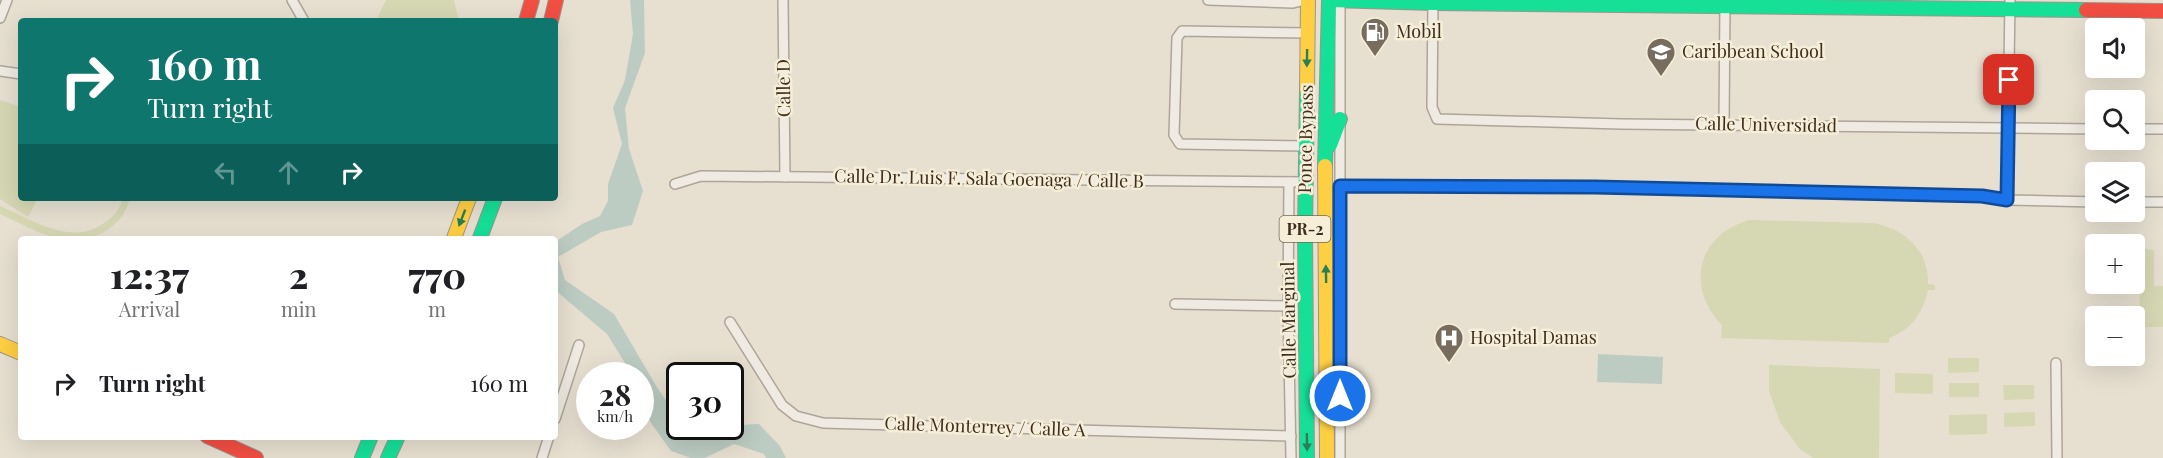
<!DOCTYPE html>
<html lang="en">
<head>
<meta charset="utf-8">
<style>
	:root { --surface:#fff; --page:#f6f6f6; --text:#202124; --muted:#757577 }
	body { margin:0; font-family:"Playfair Display",serif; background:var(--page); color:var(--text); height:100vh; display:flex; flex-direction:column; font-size:22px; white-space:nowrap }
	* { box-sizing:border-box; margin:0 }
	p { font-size:20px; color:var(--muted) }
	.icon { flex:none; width:33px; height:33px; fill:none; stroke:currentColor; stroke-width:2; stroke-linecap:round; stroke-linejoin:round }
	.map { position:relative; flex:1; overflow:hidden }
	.side { position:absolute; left:18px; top:236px; width:540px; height:204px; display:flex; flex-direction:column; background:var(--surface); border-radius:6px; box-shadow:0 6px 24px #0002 }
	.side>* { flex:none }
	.banner { position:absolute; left:18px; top:18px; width:540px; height:183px; border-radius:6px; box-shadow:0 6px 24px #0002; background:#0f766e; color:#fff; overflow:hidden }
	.controls { position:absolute; left:2085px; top:18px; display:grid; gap:12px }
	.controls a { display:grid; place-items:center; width:60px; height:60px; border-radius:6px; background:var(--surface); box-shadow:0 6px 24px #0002; font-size:30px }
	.speed { position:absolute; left:576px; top:362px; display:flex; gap:12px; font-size:30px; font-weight:700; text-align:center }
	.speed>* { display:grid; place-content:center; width:78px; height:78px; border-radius:50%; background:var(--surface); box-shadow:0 6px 24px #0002; line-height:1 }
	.speed small { font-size:15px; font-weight:400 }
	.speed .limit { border:3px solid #111; border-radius:9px; background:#fff; color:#111 }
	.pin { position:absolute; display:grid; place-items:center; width:51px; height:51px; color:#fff; margin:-26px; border-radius:12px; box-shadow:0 3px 9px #0006 }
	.me { position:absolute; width:66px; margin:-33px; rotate:0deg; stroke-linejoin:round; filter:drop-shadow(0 0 4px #0008) }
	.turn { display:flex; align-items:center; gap:21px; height:126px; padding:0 30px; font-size:27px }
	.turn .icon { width:78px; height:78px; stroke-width:2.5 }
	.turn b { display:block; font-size:42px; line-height:51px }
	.lanes { display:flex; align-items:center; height:57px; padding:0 30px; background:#0003; justify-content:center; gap:30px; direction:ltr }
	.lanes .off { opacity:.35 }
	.eta { display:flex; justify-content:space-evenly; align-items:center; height:102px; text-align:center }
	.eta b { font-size:36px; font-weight:800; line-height:42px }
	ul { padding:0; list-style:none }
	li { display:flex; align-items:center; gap:18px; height:90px; padding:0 30px }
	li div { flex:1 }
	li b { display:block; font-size:22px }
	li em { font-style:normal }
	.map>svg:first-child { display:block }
	.green { fill:#d6d7b3 }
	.water { fill:#bcccc2 }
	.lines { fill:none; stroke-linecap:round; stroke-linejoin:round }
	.street-casing { stroke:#ada599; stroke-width:12 }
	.fast-casing { stroke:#9c958a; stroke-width:16 }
	.slow-casing { stroke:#9c958a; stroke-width:16 }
	.jam-casing { stroke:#9c958a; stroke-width:16 }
	.street { stroke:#efebe3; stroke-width:9 }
	.fast { stroke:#16e098; stroke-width:14 }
	.slow { stroke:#ffcf43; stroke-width:14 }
	.jam { stroke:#f24e42; stroke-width:14 }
	.oneway { fill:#2b7e56 }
	.route-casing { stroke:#114b97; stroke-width:15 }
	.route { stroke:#1a73e8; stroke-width:10 }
	.labels { text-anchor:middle; stroke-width:5; stroke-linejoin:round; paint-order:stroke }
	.shield { fill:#f7eed8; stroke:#756857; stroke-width:1.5 }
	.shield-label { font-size:16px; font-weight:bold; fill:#3d2e20 }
	.poi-label { font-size:18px; fill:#3d2e20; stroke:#f7eed8; text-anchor:start }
	.street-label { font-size:18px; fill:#3d2e20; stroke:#f7eed8 }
</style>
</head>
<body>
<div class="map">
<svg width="2163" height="458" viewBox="0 0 2163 458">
	<rect width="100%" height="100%" fill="#e7e0d1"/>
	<!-- green -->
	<g class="green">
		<polygon points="386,0 454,0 459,21 376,21"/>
		<polygon points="0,100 21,107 21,198 38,198 28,217 0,199"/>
		<path d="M123 198H130C123 230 87 246 56 238 37 233 18 222 0 214V206C31 219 72 247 104 223 114 217 120 209 123 198Z"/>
		<path d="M1749 220 1873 223C1905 229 1929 250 1928 284L1935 285V290H1928C1923 313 1911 330 1889 338V343L1721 338 1722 325C1692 295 1692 249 1732 227 1737 224 1744 222 1749 220Z"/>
		<polygon points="2141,248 2154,250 2154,286 2163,286 2163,327 2139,327"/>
		<polygon points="1948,358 1979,358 1979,372 1948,373"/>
		<polygon points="1769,365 1880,369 1879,458 1813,458 1800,449 1780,422 1769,391"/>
		<polygon points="1895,373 1933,374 1933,394 1895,393"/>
		<rect x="1949" y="383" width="30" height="14"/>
		<polygon points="2003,385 2034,385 2034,399 2004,400"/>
		<polygon points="2035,412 2035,426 2004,427 2004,413"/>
		<polygon points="1987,414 1987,434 1949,435 1949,415"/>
	</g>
	<!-- water -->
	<g class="water">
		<path d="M630 0H644L645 53 625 108 629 149 643 191 632 225 601 232 558 257 565 280 614 314 658 389 679 419 680 426H687L691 430C715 430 735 424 759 424L780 446 786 458H766L764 454 734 444 705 458H691L671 451 651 423 641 401 640 375H630L625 363 607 334 555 290V242L582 224 600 216 608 201V184L622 144 613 108 625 80 633 34Z"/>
		<polygon points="1598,354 1663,357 1662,384 1597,382"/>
	</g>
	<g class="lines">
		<!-- street casing -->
		<g class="street-casing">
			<g id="street">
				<polyline points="292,0 304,21"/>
				<polyline points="783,0 785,177"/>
				<polyline points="1208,0 1293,3 1305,0"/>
				<polyline points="1433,0 1432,107 1437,119 1621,124 2096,129"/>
				<polyline points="0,18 7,0"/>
				<polyline points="0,71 21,74"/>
				<polyline points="1724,124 1725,2"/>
				<polyline points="2134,129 2163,129"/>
				<polyline points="1305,146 1180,144 1174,135 1177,38 1182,31 1308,33"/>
				<polyline points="1289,182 1288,306 1291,458"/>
				<polyline points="675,184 701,176 1305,182"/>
				<polyline points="1340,186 1619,187 1982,196 2007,200 2096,202"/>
				<polyline points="2007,200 2010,0"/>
				<polyline points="2134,202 2163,202"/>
				<polyline points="1175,304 1288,306"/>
				<polyline points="730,322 782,405 796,416 823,423 1291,436"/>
				<polyline points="2056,363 2057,458"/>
				<polyline points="555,419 579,345"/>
				<polyline points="542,458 549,436"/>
				<polyline points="1340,458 1340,0"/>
			</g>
		</g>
		<!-- fast casing -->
		<g class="fast-casing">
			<g id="fast">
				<polyline points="1331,0 1433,3 2086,10"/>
				<polyline points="1307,90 1305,232 1307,458"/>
				<polyline points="1330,145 1340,119"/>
				<polyline points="1325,166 1329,0"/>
				<polyline points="480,238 495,198"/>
				<polyline points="362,458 371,436"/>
				<polyline points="388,458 398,436"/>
			</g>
		</g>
		<!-- slow casing -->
		<g class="slow-casing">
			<g id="slow">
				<polyline points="1307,90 1308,0"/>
				<polyline points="1325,166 1327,458"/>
				<polyline points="454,238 469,198"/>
				<polyline points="0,344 21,353"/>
			</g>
		</g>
		<!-- jam casing -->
		<g class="jam-casing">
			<g id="jam">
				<polyline points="2086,10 2163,11"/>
				<polyline points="526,21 532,0"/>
				<polyline points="551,21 556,0"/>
				<polyline points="207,436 256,458"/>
			</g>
		</g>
		<!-- street -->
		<use href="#street" class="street"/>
		<!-- fast -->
		<use href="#fast" class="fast"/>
		<!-- slow -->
		<use href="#slow" class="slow"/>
		<!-- jam -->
		<use href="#jam" class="jam"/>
	</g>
	<!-- one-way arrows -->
	<defs><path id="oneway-solid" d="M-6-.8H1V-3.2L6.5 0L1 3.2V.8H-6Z" transform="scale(1.5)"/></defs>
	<g class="oneway">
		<use href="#oneway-solid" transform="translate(1307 58) rotate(91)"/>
		<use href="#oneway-solid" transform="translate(462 218) rotate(111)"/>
		<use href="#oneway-solid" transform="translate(1326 274) rotate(-91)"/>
		<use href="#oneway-solid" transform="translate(1307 442) rotate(89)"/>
	</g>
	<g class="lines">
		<!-- route casing -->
		<g class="route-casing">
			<polyline id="route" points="1340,396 1340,186 1595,187 1982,196 2007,200 2009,80"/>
		</g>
		<!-- route -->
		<use href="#route" class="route"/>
	</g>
	<!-- icons -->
	<defs>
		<g id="fuel-pin" transform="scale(1.5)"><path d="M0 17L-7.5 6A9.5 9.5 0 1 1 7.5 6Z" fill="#786c5e" stroke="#f7eed8"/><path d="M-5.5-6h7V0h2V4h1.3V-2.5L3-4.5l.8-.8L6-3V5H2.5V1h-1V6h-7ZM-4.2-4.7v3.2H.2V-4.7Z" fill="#fff"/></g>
		<g id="school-pin" transform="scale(1.5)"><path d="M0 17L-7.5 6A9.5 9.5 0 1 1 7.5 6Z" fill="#786c5e" stroke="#f7eed8"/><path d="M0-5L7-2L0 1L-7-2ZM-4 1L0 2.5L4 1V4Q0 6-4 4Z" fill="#fff"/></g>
		<g id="hospital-pin" transform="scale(1.5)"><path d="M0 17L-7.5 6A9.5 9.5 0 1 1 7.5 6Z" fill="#786c5e" stroke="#f7eed8"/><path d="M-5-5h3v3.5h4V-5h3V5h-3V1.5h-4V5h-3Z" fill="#fff"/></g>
	</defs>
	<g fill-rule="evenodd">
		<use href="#fuel-pin" x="1375" y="32"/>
		<use href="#school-pin" x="1661" y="52"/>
		<use href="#hospital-pin" x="1449" y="338"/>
	</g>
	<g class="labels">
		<!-- shield labels -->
		<rect class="shield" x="1279.5" y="216" width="51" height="26" rx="4.5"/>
		<g class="shield-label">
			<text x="1305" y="235">PR-2</text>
		</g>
		<!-- poi labels -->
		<g class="poi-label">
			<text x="1396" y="38">Mobil</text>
			<text x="1682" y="58">Caribbean School</text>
			<text x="1470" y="344">Hospital Damas</text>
		</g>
		<!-- street labels -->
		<g class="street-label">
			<text transform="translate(784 88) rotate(-91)" y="6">Calle D</text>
			<text transform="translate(1766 125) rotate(1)" y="6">Calle Universidad</text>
			<text transform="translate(1306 139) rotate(-89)" y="6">Ponce Bypass</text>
			<text transform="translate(989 179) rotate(1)" y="6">Calle Dr. Luis F. Sala Goenaga / Calle B</text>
			<text transform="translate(1289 320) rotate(-91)" y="6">Calle Marginal</text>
			<text transform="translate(985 427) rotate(2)" y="6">Calle Monterrey / Calle A</text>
		</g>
	</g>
</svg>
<div class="controls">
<a><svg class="icon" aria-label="sound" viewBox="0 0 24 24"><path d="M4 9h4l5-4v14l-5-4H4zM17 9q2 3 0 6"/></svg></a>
<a><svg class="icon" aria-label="search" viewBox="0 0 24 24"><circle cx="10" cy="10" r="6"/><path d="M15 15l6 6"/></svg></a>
<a><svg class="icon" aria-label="layers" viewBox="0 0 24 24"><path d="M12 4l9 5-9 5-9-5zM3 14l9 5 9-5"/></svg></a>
<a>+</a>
<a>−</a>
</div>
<div class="speed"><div>28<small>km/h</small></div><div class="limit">30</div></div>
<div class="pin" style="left:2009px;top:80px;background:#d93025"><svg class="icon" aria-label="arrive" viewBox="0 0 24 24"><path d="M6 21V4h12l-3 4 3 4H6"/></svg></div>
<svg class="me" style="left:1340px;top:396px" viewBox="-20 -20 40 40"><circle r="17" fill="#1a73e8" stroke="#fff" stroke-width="3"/><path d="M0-11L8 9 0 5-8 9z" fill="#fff"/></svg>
<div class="banner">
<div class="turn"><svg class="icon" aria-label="right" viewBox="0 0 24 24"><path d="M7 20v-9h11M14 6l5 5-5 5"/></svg><div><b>160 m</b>Turn right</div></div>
<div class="lanes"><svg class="icon off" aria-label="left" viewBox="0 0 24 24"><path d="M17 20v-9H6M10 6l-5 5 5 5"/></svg><svg class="icon off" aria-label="ahead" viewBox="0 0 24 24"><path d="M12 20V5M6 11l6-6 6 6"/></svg><svg class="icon" aria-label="right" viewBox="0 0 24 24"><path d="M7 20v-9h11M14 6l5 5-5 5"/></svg></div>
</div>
<section class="side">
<div class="eta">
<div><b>12:37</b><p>Arrival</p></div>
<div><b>2</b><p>min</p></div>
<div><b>770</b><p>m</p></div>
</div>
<ul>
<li><svg class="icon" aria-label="right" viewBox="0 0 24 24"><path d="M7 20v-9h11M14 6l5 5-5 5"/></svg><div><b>Turn right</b></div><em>160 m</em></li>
</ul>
</section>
</div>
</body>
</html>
